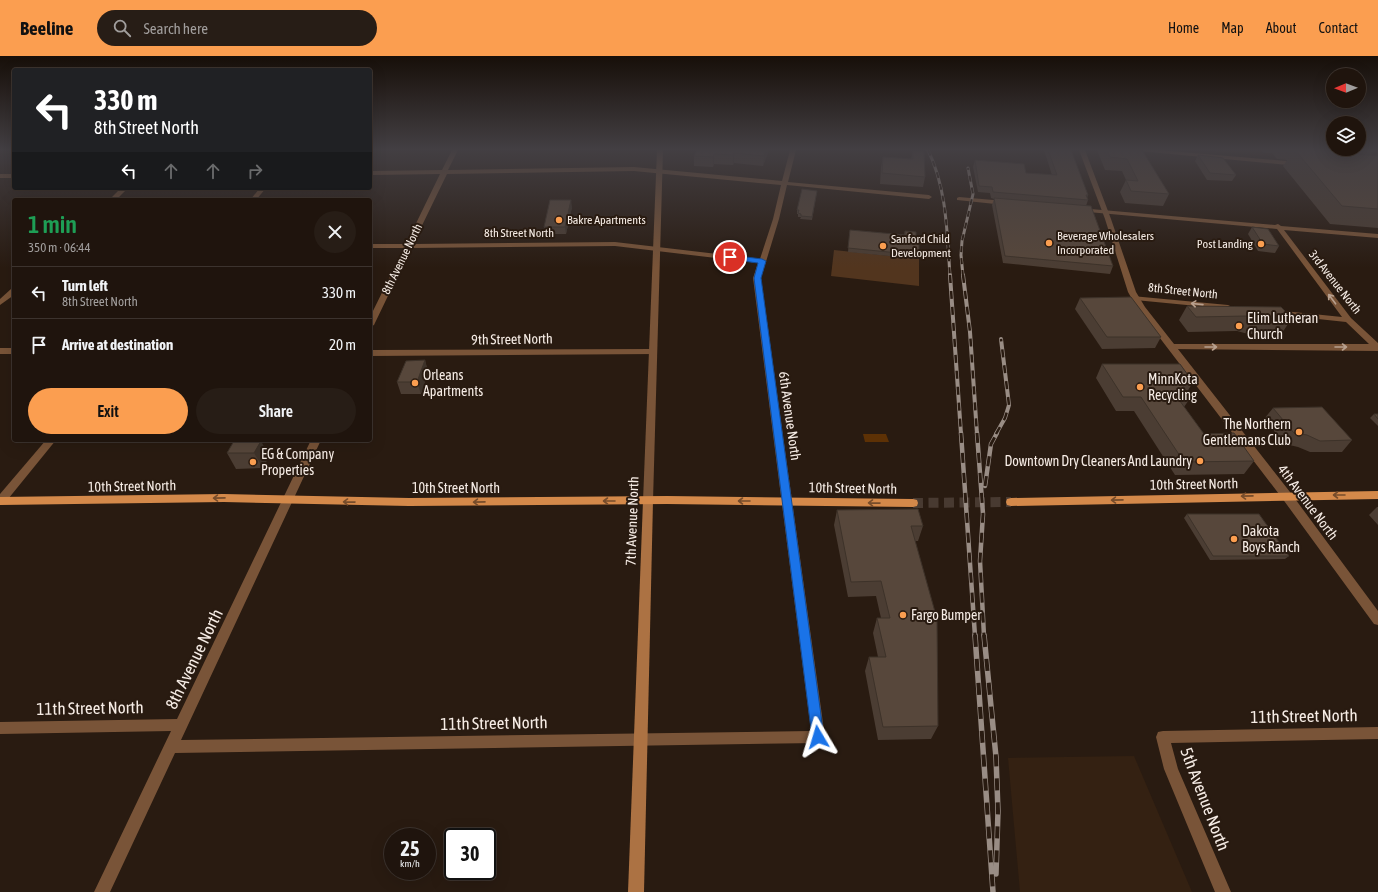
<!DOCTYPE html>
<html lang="en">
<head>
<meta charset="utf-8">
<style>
	:root { --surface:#1f140d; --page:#271d16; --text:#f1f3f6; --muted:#a19e9d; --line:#3c332e; --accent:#fb9e50 }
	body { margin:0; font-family:"Asap Condensed",sans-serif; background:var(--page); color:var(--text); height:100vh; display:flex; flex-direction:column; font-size:15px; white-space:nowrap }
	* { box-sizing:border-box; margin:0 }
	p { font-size:13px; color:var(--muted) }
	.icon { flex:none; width:22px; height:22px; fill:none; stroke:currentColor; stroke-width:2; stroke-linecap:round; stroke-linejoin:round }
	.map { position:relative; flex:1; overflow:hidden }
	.sheet { position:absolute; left:12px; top:142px; width:360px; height:244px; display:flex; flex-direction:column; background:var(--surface); border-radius:4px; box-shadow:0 4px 16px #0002,0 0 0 1px var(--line) }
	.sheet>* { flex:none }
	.banner { position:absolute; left:12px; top:12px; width:360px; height:122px; border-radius:4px; box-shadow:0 4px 16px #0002,0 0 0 1px var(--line); background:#202124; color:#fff; overflow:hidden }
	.needle { width:26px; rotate:269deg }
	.fabs { position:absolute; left:1326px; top:12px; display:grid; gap:8px }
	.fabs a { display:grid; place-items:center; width:40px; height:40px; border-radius:50%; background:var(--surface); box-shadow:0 4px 16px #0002,0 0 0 1px var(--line); font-size:20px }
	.speed { position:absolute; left:384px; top:772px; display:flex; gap:8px; font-size:20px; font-weight:700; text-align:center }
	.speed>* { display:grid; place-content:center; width:52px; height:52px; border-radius:50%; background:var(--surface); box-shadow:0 4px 16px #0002,0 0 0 1px var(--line); line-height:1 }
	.speed small { font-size:10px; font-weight:400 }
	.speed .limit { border:2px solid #111; border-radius:6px; background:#fff; color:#111 }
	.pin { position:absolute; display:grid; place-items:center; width:34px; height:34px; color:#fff; margin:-17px; border:2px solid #fff; border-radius:50%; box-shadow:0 1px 4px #0007 }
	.me { position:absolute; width:44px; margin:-22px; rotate:353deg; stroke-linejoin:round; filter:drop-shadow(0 0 3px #0008) }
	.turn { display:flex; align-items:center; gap:14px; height:84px; padding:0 16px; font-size:18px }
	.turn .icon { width:52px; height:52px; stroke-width:2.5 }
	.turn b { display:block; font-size:28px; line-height:34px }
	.lanes { display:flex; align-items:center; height:38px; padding:0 16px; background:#0003; justify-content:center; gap:20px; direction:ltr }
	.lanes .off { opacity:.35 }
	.round { display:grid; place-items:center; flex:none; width:42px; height:42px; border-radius:21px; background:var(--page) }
	.summary { display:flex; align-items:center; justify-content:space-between; height:68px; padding:0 16px }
	h1 { font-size:24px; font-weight:600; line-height:30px; color:#1e9e55 }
	.button { display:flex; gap:8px; margin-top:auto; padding:8px 16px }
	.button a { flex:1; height:46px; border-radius:24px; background:var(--accent); color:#111; font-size:16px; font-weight:600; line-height:46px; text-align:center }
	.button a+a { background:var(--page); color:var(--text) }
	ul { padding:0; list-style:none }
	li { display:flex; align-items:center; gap:12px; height:52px; padding:0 16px; border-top:1px solid var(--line) }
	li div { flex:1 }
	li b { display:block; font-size:15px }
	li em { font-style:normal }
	header { display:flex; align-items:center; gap:24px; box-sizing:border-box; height:56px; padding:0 20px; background:var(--accent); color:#111 }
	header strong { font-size:19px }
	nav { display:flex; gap:22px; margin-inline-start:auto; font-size:14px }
	.search { width:280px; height:36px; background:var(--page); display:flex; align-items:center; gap:10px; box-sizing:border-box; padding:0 14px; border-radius:22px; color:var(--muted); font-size:15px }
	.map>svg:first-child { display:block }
	.built { fill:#342112 }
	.green { fill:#52351e }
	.water { fill:#5d3105 }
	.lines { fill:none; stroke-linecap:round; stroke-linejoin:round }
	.primary-tunnel { stroke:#483a31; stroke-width:10; stroke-dasharray:10 5.5; stroke-linecap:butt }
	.minor { fill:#795438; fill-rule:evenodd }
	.tertiary { fill:#795438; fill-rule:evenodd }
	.secondary { fill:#ac7243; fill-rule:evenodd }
	.primary { fill:#d4894a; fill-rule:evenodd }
	.rail-far3-casing { stroke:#998d85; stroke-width:3 }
	.rail-far2-casing { stroke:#998d85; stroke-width:4 }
	.rail-far1-casing { stroke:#998d85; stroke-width:4.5 }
	.rail-casing { stroke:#998d85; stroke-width:5.5 }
	.rail-far3 { stroke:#291b11; stroke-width:2; stroke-dasharray:6; stroke-linecap:butt }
	.rail-far2 { stroke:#291b11; stroke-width:2.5; stroke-dasharray:8; stroke-linecap:butt }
	.rail-far1 { stroke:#291b11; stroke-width:3; stroke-dasharray:10; stroke-linecap:butt }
	.rail { stroke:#291b11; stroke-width:4; stroke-dasharray:12; stroke-linecap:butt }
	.wall { fill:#4b3d33 }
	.shaded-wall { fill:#3d3229 }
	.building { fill:#57473b; stroke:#3d3229 }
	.oneway { stroke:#b8a08e }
	.oneway2 { stroke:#764c2b }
	.route { fill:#1a73e8; stroke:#114b97 }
	.poi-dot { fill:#fb9e50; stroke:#291b11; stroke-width:1.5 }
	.labels { text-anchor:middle; stroke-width:4; stroke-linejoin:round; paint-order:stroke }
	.far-poi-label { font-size:12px; fill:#f6ece5; stroke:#291b11; text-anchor:start }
	.far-street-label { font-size:12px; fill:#f6ece5; stroke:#291b11 }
	.poi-label { font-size:14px; fill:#f6ece5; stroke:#291b11; text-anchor:start }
	.street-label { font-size:14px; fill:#f6ece5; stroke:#291b11 }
	.near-street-label { font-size:17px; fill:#f6ece5; stroke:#291b11 }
</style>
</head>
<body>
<header>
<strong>Beeline</strong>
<div class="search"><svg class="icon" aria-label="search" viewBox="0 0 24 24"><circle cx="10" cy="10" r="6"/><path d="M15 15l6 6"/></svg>Search here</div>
<nav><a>Home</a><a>Map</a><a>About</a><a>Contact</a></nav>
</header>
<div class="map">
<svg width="1378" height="836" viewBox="0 0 1378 836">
	<rect width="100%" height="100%" fill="#291b11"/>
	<!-- built -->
	<g class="built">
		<polygon points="1196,94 1378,94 1378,109"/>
		<polygon points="1134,700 1192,836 1020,836 1008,702"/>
	</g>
	<!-- green -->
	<polygon class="green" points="834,194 919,203 919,230 831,220"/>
	<!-- water -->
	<polygon class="water" points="863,378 886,378 889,386 865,386"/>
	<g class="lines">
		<!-- primary-tunnel -->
		<polyline class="primary-tunnel" points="913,447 1011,446"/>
		<!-- minor -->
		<g class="minor">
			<path d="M452 94H458L448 114 634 111 782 125 790 94H796L788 126 929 139 932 141 929 143 787 129 779 163 761 222 825 681 823 686 818 687 175 697 110 836H94L171 675 0 678V666L177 663 311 384H321L181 684 811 675 753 222 758 207 615 190 411 192 374 269 370 271V261L404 192H370V188H406L440 118 370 119V115L442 114ZM634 115 781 129 773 163 760 203 615 186 413 188 447 118Z"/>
			<polygon points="1128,94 1158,94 1298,106 1301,108 1298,110"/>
			<rect x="0" y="118" width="14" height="4"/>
			<polygon points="121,132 128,132 116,144 109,144"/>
			<polygon points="260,132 266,132 256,144 250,144"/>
			<polygon points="959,141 1005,145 1008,147 1005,149 957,144 957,142"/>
			<polygon points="1079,152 1275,169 1278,168 1281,170 1378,178 1378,182 1284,174 1351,262 1378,287 1378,295 1169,293 1168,291 1172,288 1369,288 1346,266 1271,258 1271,254 1274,254 1342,261 1277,173 1077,155 1076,154"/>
			<polygon points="11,233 14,233 14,239 0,249 0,243"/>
			<polygon points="1132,240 1228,249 1232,251 1228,253 1135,244 1132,244"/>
			<rect x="0" y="292" width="14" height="6"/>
			<polygon points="653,293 657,296 656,298 370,300 370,294"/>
			<polygon points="46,384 56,384 4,448 0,449 0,438"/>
			<polygon points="1378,671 1378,683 1171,687 1178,713 1231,836 1215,836 1164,713 1156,681 1158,676 1163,675"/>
		</g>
		<!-- tertiary -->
		<g class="tertiary">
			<polygon points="657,94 663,94 653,445 652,448 644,448 643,445"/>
			<polygon points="1079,94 1085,94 1111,163 1136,236 1145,251 1290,436 1378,555 1378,569 1374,568 1282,442 1137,252 1128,236 1105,163"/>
		</g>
		<!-- secondary -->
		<polygon class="secondary" points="648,441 652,442 653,445 644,836 628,836 643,445 644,442"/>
		<!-- primary -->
		<g class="primary">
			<polygon points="1378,435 1378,443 1011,450 1007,449 1006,446 1007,443 1011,442"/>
			<polygon points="224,438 409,442 667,440 913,443 917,444 918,447 917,450 913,451 667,448 409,450 224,446 0,449 0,441"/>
		</g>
		<!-- rail-far3 casing -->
		<g class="rail-far3-casing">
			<g id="rail-far3">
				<path d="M928 94C947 133 947 177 950 220"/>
				<polyline points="963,220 961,199 962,185 973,138 968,112"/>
			</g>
		</g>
		<!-- rail-far2 casing -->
		<g class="rail-far2-casing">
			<g id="rail-far2">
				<polyline points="950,219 961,378"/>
				<polyline points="963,219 970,276 977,378"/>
				<polyline points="996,378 1005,362 1009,349 1001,283"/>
			</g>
		</g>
		<!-- rail-far1 casing -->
		<g class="rail-far1-casing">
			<g id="rail-far1">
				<polyline points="961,377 975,580"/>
				<polyline points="977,377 983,458 980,505 984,580"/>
				<polyline points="985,430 991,388 997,377"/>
			</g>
		</g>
		<!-- rail casing -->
		<g class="rail-casing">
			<g id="rail">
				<polyline points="975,579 993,836"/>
				<polyline points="984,579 996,701 998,755 996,818"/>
			</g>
		</g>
		<!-- rail-far3 -->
		<use href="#rail-far3" class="rail-far3"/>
		<!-- rail-far2 -->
		<use href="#rail-far2" class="rail-far2"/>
		<!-- rail-far1 -->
		<use href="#rail-far1" class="rail-far1"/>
		<!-- rail -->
		<use href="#rail" class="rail"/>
	</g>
	<!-- wall -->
	<g class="wall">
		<polygon points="697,94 769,94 763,110 734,107 733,109 714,108 713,111 694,110 694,100"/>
		<polygon points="1044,94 1071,94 1088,139 1087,142 1088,144 1086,150 1113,210 1110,218 1003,207 992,149 994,143 991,142 990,137 978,136 973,111 975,104 1026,117 1052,119"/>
		<polygon points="1097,94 1142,94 1169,138 1163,150 1125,147 1120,136 1126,124 1122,115 1105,114"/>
		<polygon points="1260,94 1372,94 1370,99 1378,100 1378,172 1330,168 1283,110 1287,104 1277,103 1272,97 1264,97"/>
		<polygon points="913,95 925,121 923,131 880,128 881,111 883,101 911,103"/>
		<polygon points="1198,99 1236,119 1232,125 1207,124 1195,105"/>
		<polygon points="817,135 812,164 800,163 801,161 798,161 798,158 797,158 797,154"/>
		<polygon points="572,151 566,178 545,178 544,171"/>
		<polygon points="1252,171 1279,190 1275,197 1258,195 1248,178"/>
		<polygon points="850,174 904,179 905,175 916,180 919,199 919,203 848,196"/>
		<polygon points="1080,242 1161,281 1155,292 1102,293 1075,253"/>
		<polygon points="1187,250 1292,262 1282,277 1248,278 1237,275 1188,276 1179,264"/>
		<polygon points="425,304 428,316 421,338 401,338 397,326"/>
		<polygon points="1102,308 1193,326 1187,336 1191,341 1184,351 1204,378 1254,405 1244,418 1175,419 1134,355 1116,355 1096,322"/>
		<polygon points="1273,352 1352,384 1342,396 1310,396 1298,391 1285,388 1264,363"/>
		<polygon points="1374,358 1378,358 1378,370 1370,362"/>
		<polygon points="234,385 269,400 263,412 236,413 227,397"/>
		<polygon points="1377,451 1378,451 1378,469 1369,459"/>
		<polygon points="837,454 923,470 918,485 915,485 938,670 931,683 878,684 865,615 869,601 878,601 873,577 877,562 881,562 876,540 848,541 834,469"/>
		<polygon points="1187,458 1289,500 1285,503 1210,504 1184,462"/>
	</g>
	<!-- shaded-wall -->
	<g class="shaded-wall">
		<polygon points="766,94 769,94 763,110 764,100"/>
		<polygon points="734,97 734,107 733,109 733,99"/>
		<polygon points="714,98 714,108 713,111 713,101"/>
		<polygon points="571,144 572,151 566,178 565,171"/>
		<polygon points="425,304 428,316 421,338 417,326"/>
		<polygon points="261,385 269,400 263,412 254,397"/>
	</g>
	<!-- building -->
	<g class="building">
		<polygon points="697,94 766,94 764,100 734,97 733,99 714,98 713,101 694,100"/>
		<polygon points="1048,94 1071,94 1088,139 1086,139 1088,144 993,136 992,131 979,130 975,104 1024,108 1026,117 1057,119"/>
		<polygon points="1107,94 1142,94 1169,138 1131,135 1126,124 1138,125 1127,103 1110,101"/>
		<polygon points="1295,94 1318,94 1378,100 1378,153 1342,150"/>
		<polygon points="913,95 924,96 925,121 882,117 883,101 913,103"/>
		<polygon points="1198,99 1223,102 1236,119 1210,117"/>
		<polygon points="802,133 817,135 812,161 801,160 801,158 798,157 799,154 797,154"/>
		<polygon points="994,142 1091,150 1113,210 1005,200"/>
		<polygon points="550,144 571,144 565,171 544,171"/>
		<polygon points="1252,171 1268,173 1279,190 1263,188"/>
		<polygon points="850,174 905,179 905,175 916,176 916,180 919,181 919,199 848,192"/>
		<polygon points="1131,241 1161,281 1107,281 1080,242"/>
		<polygon points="1187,250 1281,251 1292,262 1257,263 1246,260 1196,261"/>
		<polygon points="425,304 417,326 397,326 406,305"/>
		<polygon points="1102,308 1180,308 1193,326 1180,326 1191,341 1177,341 1204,378 1234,377 1254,405 1184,406 1141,341 1123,341"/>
		<polygon points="1322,351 1352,384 1320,385 1307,379 1294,377 1273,352"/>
		<polygon points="1374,358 1378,358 1378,363"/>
		<polygon points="234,385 261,385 254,397 227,397"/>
		<polygon points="918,453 923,470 911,470 937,563 938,670 883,671 869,601 886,601 877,562 890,562 881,525 851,526 837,454"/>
		<polygon points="1187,458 1259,458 1289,500 1213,500"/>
	</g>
	<!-- one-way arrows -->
	<defs><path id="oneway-shaft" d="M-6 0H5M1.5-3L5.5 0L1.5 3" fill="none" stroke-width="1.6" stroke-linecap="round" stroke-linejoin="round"/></defs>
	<g class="oneway">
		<use href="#oneway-shaft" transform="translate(1332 243) rotate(-127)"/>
		<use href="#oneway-shaft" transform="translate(1197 248) rotate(-174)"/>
		<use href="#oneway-shaft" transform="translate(1211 291)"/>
		<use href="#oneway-shaft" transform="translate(1341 291)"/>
	</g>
	<g class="oneway2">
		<use href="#oneway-shaft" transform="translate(1339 439) rotate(180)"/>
		<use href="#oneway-shaft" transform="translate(1247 440) rotate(179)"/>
		<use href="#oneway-shaft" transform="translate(219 442) rotate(179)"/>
		<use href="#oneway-shaft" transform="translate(1117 444) rotate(179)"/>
		<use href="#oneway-shaft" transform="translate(609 445) rotate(180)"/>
		<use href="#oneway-shaft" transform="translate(744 445) rotate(-180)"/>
		<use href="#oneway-shaft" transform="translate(349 446) rotate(-179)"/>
		<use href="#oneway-shaft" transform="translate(479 446) rotate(179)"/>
		<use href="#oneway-shaft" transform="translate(874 447) rotate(-179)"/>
	</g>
	<!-- sky -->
	<linearGradient id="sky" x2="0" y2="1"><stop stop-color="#170f09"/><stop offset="0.44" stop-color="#433f43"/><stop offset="1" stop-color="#433f43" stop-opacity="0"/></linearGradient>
	<rect width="1378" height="212" fill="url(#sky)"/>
	<!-- route -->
	<polygon class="route" points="730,199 762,203 766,205 761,222 824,681 822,685 818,687 813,685 812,681 754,222 758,207 727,203 726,201"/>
	<!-- markers -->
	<g class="poi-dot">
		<circle cx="559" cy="164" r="4"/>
		<circle cx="1049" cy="187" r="4"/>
		<circle cx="1261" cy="188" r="4"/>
		<circle cx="883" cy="190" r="4"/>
		<circle cx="1239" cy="270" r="4"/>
		<circle cx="415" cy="327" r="4"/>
		<circle cx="1140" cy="331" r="4"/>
		<circle cx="1299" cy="376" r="4"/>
		<circle cx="1200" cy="405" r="4"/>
		<circle cx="253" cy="406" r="4"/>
		<circle cx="1234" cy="483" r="4"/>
		<circle cx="903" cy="559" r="4"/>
	</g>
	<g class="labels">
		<!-- far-poi labels -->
		<g class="far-poi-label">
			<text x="567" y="168">Bakre Apartments</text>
			<text x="1057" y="184">Beverage Wholesalers<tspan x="1057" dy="14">Incorporated</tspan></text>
			<text x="891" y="187">Sanford Child<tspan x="891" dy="14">Development</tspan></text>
			<text x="1253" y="192" text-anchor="end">Post Landing</text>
		</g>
		<!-- far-street labels -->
		<g class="far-street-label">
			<text x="519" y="181">8th Street North</text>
			<text transform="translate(402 203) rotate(-64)" y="4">8th Avenue North</text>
			<text transform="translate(1335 226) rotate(52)" y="4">3rd Avenue North</text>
			<text transform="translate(1183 235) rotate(6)" y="4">8th Street North</text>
		</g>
		<!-- poi labels -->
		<g class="poi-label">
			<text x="1247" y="267">Elim Lutheran<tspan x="1247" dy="16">Church</tspan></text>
			<text x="423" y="324">Orleans<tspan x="423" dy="16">Apartments</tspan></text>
			<text x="1148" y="328">MinnKota<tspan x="1148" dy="16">Recycling</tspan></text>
			<text x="1291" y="373" text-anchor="end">The Northern<tspan x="1291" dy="16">Gentlemans Club</tspan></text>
			<text x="261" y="403">EG &amp; Company<tspan x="261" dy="16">Properties</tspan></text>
			<text x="1192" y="410" text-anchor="end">Downtown Dry Cleaners And Laundry</text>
			<text x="1242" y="480">Dakota<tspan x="1242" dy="16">Boys Ranch</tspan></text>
			<text x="911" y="564">Fargo Bumper</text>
		</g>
		<!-- street labels -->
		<g class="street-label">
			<text transform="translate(512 283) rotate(-1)" y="5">9th Street North</text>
			<text transform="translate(790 360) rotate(82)" y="5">6th Avenue North</text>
			<text transform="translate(1194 428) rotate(-1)" y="5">10th Street North</text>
			<text transform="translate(132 430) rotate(-1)" y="5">10th Street North</text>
			<text x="456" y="437">10th Street North</text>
			<text transform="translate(853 432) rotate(1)" y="5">10th Street North</text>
			<text transform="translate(1308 446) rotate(53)" y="5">4th Avenue North</text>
			<text transform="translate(632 465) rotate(-88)" y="5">7th Avenue North</text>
		</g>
		<!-- near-street labels -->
		<g class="near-street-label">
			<text transform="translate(194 603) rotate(-64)" y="6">8th Avenue North</text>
			<text transform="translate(90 652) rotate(-1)" y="6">11th Street North</text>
			<text transform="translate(1304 660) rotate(-1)" y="6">11th Street North</text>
			<text transform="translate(494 667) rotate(-1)" y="6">11th Street North</text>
			<text transform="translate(1205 743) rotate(69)" y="6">5th Avenue North</text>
		</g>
	</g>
</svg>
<div class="fabs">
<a><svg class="needle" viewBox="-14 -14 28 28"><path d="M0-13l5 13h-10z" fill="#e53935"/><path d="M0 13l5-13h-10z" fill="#a19e9d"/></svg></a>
<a><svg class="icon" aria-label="layers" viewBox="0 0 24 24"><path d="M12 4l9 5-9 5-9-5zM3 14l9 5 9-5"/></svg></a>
</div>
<div class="speed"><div>25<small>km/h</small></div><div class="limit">30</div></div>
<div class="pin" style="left:730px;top:201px;background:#d93025"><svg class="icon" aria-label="arrive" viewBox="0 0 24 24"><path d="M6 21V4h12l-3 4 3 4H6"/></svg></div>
<svg class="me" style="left:818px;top:681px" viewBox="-20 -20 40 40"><path d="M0-17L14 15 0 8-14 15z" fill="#1a73e8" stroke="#fff" stroke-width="4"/></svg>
<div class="banner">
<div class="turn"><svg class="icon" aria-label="left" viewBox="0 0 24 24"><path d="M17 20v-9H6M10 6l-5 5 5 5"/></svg><div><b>330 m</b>8th Street North</div></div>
<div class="lanes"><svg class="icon" aria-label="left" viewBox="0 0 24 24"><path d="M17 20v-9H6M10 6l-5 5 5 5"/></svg><svg class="icon off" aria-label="ahead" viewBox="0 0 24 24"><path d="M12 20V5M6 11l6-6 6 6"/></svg><svg class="icon off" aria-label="ahead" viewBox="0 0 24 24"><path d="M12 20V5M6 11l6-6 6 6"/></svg><svg class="icon off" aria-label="right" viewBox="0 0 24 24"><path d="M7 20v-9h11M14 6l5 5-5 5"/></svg></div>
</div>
<section class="sheet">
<div class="summary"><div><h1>1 min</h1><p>350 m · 06:44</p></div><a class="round"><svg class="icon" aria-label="close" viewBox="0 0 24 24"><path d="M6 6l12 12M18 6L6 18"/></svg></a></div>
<ul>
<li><svg class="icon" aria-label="left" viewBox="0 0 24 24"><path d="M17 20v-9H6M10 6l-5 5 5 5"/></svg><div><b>Turn left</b><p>8th Street North</p></div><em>330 m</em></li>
<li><svg class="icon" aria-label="arrive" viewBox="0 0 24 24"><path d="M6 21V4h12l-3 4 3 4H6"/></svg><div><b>Arrive at destination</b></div><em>20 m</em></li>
</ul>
<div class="button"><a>Exit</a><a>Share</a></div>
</section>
</div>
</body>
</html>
